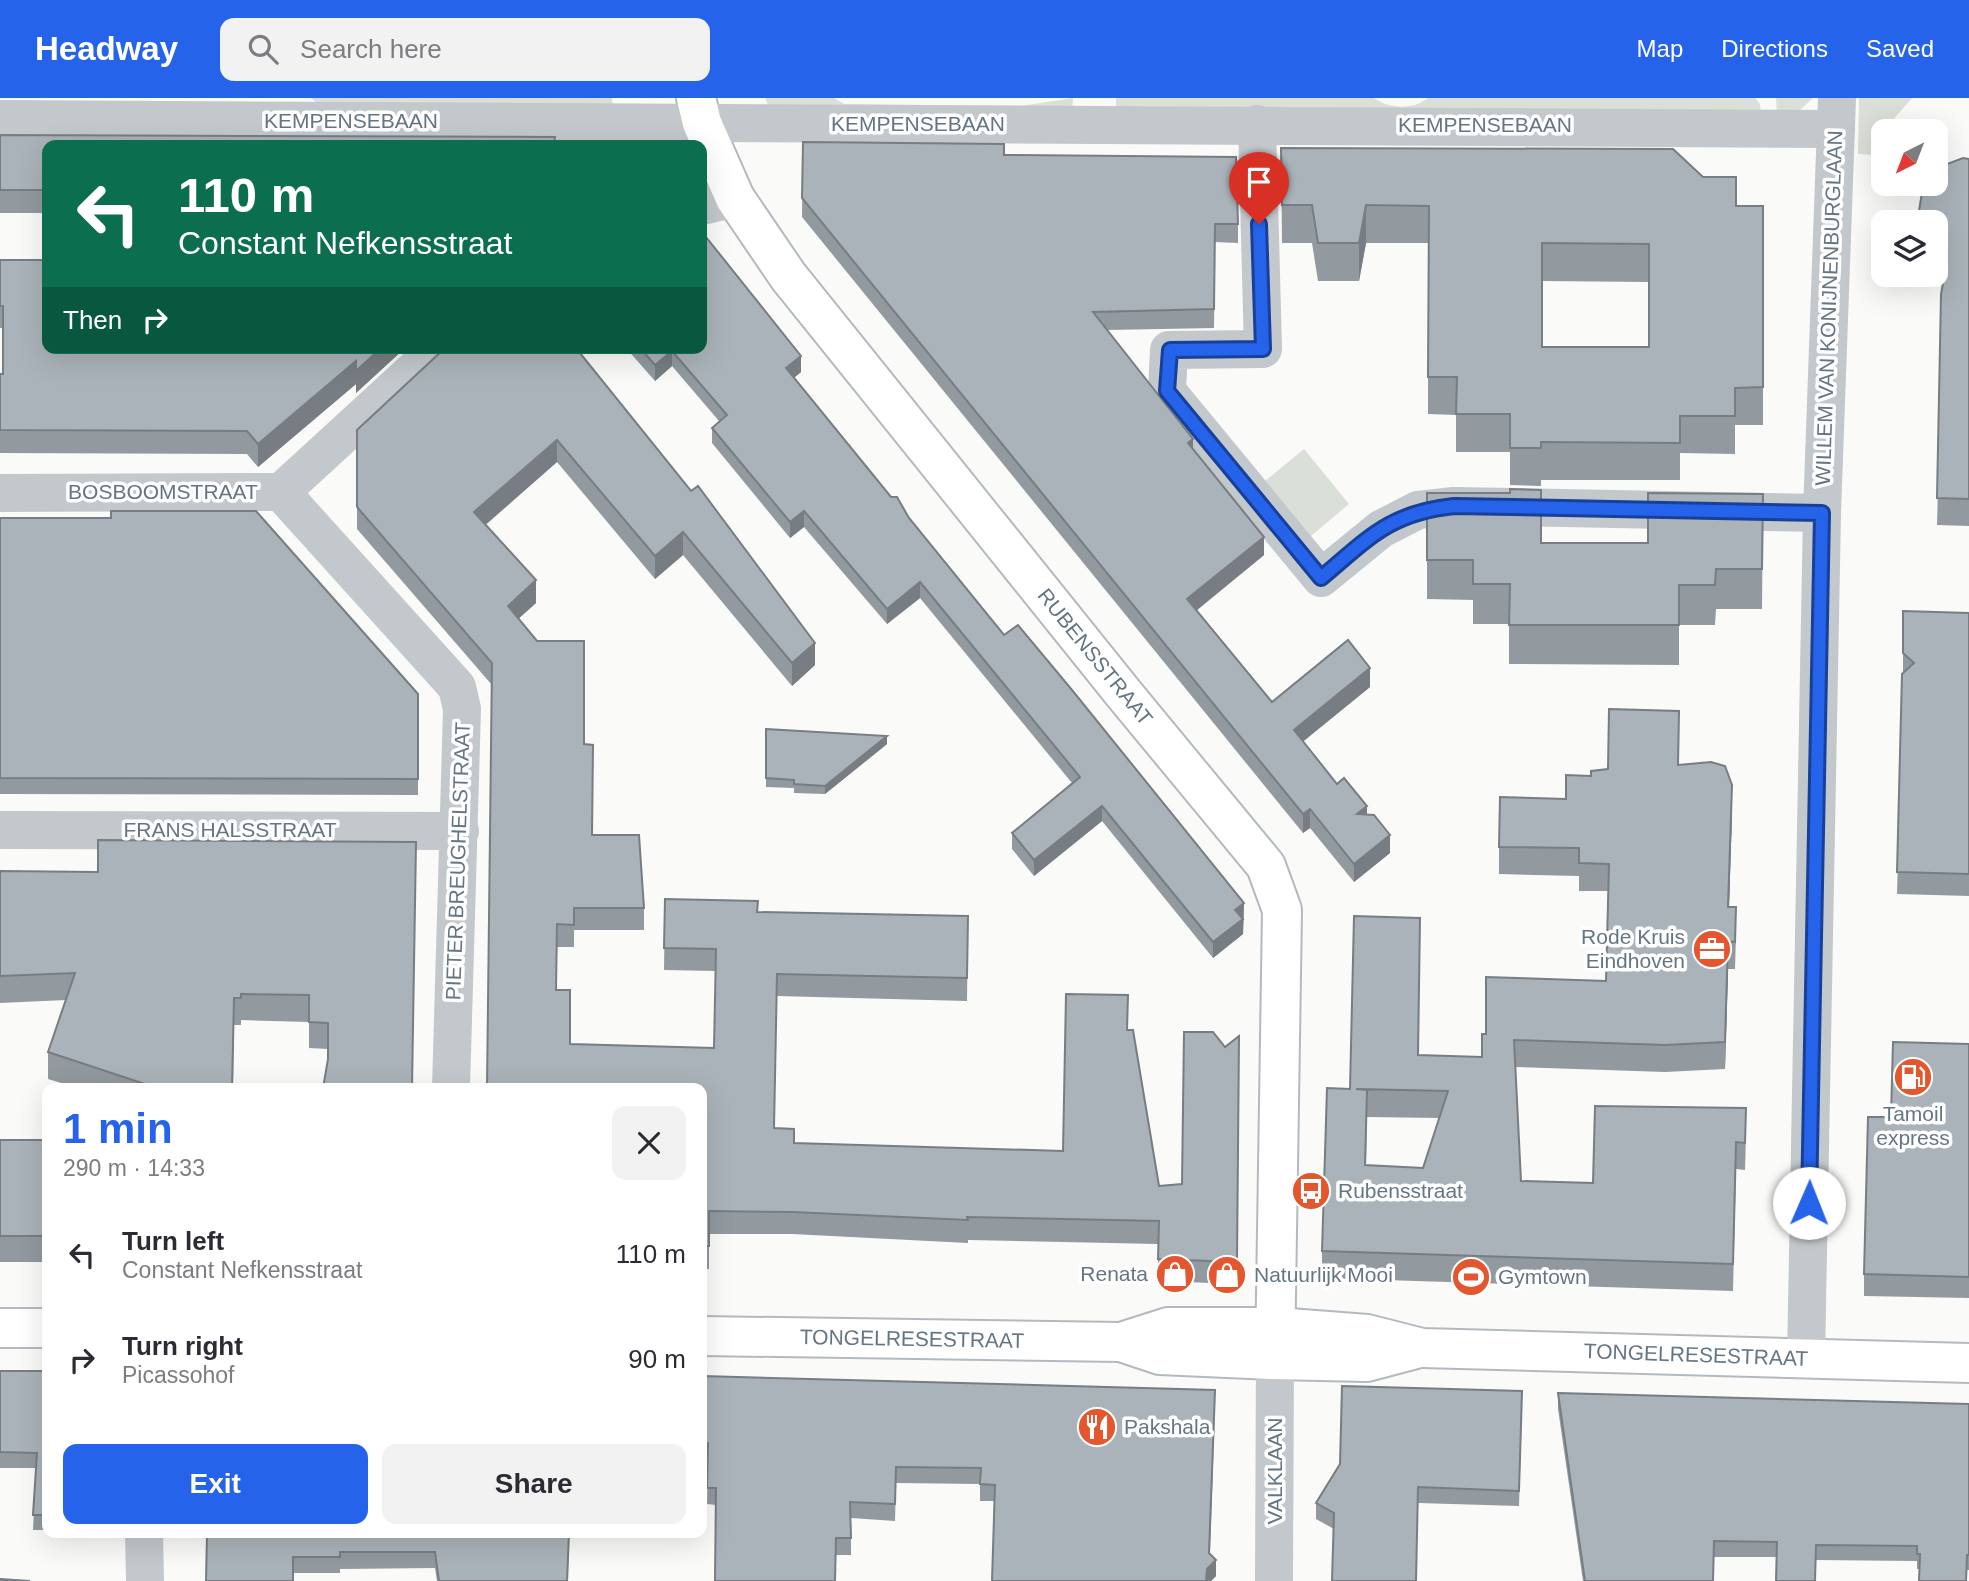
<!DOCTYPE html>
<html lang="en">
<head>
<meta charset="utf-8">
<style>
	:root { --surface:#fff; --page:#f2f2f3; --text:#2b2b33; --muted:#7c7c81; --accent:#2563eb }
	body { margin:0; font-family:Arial,sans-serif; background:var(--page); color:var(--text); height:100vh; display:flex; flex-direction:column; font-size:26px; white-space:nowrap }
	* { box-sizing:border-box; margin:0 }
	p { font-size:23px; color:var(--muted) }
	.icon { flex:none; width:38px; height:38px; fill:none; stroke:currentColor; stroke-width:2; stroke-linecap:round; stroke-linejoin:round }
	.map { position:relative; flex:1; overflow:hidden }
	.details { position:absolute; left:42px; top:985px; width:665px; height:455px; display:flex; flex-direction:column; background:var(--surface); border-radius:14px; box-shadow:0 7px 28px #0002 }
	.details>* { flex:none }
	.top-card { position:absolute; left:42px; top:42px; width:665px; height:214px; border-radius:14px; box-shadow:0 7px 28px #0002; background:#0b6e4f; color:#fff; overflow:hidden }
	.needle { width:46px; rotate:222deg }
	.tools { position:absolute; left:1871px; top:21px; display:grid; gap:14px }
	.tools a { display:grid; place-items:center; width:77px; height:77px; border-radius:14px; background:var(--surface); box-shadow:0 7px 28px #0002; font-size:35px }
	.pin { position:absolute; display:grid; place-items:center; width:60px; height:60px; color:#fff; margin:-72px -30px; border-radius:50% 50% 50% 0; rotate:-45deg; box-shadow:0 0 7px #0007 }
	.pin .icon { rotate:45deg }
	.me { position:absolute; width:77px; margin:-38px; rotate:1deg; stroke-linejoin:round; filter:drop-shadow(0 0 5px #0008) }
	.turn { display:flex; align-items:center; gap:24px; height:147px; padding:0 21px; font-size:32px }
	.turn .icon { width:91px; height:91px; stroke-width:2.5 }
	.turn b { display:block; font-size:49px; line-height:60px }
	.then { display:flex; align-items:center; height:66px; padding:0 21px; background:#0003; gap:14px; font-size:26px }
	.round { display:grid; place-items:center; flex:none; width:74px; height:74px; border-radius:14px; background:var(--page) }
	.head { display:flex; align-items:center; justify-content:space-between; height:119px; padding:0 21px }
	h1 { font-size:42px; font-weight:600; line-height:52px; color:var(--accent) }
	.primary-button { display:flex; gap:14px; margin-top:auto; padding:14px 21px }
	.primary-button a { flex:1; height:80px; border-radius:14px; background:var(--accent); color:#fff; font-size:28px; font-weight:600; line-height:80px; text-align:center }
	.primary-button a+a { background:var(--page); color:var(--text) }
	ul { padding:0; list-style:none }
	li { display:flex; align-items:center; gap:21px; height:105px; padding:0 21px }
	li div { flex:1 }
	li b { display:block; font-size:26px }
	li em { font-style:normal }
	header { display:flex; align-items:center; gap:42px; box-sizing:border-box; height:98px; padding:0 35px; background:var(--accent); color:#fff }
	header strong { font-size:33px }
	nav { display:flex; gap:38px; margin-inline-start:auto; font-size:24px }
	.search { width:490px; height:63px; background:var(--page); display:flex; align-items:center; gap:18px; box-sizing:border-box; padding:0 24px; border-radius:14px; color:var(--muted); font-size:26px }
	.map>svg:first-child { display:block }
	.green { fill:#dadfd7 }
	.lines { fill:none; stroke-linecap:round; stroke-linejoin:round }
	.secondary-casing { stroke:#b3babf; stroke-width:42 }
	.street { stroke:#c3c8cc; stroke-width:38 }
	.secondary { stroke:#fff; stroke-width:38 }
	.wall { fill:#929a9f; fill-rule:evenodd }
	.shaded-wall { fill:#777d82 }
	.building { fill:#aab3b9; stroke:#777d82; stroke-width:2; fill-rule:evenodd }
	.route-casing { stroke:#184099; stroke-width:18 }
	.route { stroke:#2563eb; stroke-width:12 }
	.labels { text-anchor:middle; stroke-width:7; stroke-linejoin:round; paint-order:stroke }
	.street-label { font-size:21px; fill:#657683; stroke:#fff }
	.poi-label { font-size:21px; fill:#657683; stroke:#fff; text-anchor:start }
</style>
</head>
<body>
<header>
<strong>Headway</strong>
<div class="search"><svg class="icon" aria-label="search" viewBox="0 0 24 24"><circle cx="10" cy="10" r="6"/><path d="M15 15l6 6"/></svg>Search here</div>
<nav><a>Map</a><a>Directions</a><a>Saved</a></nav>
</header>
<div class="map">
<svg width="1969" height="1483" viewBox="0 0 1969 1483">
	<rect width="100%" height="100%" fill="#fafaf8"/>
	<!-- green -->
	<g class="green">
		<polygon points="311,0 612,0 613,10 324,11"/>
		<polygon points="765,0 834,0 844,6 1021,8 1073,0 1072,14 771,13"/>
		<path d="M1116 0H1374C1389 11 1414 12 1428 0H1755L1760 6 1761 17 1116 14Z"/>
		<polygon points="1776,0 1813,0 1800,12 1777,16"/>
		<polygon points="1859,0 1912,0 1883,33 1874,57 1858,56"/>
		<polygon points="1304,351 1349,406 1311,438 1265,383"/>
	</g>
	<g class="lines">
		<!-- secondary casing -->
		<g class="secondary-casing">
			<g id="secondary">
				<polyline points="696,0 702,25 735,100 788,178 1124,596 1266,768 1282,812 1275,1262"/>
				<polyline points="0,1230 47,1230"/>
				<polyline points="702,1238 1121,1244 1168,1229 1276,1229 1367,1236 1422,1250 1969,1265"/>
				<polyline points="1121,1244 1160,1257 1275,1262 1367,1264 1420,1250"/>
			</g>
		</g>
		<!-- street -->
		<g class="street">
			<polyline points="0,21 1836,31"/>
			<polyline points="1257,26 1263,251 1169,252 1167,293 1321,480 1381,431 1418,412 1454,408 1822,415"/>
			<polyline points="702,108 735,100"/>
			<polyline points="281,394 457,589 462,611 451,990"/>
			<polyline points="0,395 281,394 438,250"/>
			<polyline points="0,732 460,733"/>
			<polyline points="1806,1260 1822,415 1837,0"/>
			<polyline points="144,1435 145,1483"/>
			<polyline points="1274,1483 1275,1262"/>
		</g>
		<!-- secondary -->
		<use href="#secondary" class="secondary"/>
	</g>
	<!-- wall -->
	<g class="wall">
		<polygon points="0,37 47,47 47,115 0,115"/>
		<polygon points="803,44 1004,57 1238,126 1238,145 1215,144 1214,230 1107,232 1193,351 1264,457 1196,513 1272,604 1370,589 1303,643 1337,686 1367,717 1390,755 1354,784 1310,730 1303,735 802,119"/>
		<path d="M1281 50 1736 108H1763V327H1735V356L1680 355V382H1541V388L1510 387V354H1456V317L1428 316V145H1366L1359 183H1318L1312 145H1282ZM1542 183 1649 184V249H1542Z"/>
		<polygon points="1969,61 1969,428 1937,427 1943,185 1936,174 1936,124 1919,124 1919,113"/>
		<polygon points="0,162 405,250 356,295 356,286 258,369 247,356 0,355 0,276 3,276 3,230 0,230"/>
		<polygon points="576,250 815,567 792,588 683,457 655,481 557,364 485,427 536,505 518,521 584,646 592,737 644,810 644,832 574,832 574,849 557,849 556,892 570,946 714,950 716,873 664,872 665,801 758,814 968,818 967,903 777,898 774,1030 794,1045 1063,1053 1128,932 1159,1088 1182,1086 1225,949 1239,938 1237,1186 1158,1183 1158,1146 968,1142 968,1145 792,1136 709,1136 709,1171 702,1171 702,990 487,990 492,587 357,431 357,332"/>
		<polygon points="626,250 702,250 801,274 794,280 1004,537 1244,805 1243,836 1213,860 1102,723 1034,778 1012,751 1012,735 1072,685 920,500 887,526 804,429 790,440 712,345 712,330 719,323 672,268 655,283"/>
		<polygon points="1427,395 1541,445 1648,445 1763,396 1762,511 1716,511 1715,527 1679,527 1679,567 1509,566 1509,526 1473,526 1473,502 1427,501"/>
		<polygon points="0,420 418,596 418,697 0,696"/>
		<polygon points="1903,513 1969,515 1969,798 1897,796 1903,576"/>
		<polygon points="766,631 887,646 825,696 794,695 794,690 766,689"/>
		<path d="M1679 667 1732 715 1729 809 1736 837 1735 871H1728L1725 971 1665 974 1515 969 1521 1083 1593 1085 1746 1038 1745 1072 1736 1071 1733 1193 1322 1180V1153L1350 991 1419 957 1482 959 1486 936 1606 883 1608 793H1579V778L1499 776V749L1566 701 1591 678ZM1367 1019 1439 1020 1423 1070 1366 1067Z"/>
		<polygon points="416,744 328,961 328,951 309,950 309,924 241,922 241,927 234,927 233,990 78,990 48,981 48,954 66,902 0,905 0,773 98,774"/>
		<polygon points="1969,946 1969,1200 1864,1198 1864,1176 1891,1019"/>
		<rect x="0" y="1042" width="47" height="122"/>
		<polygon points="0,1273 47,1273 47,1432 33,1432 36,1370 0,1370"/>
		<polygon points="702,1278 1215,1309 1210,1456 1216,1478 1211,1483 992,1483 994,1403 980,1403 980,1386 896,1385 895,1423 851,1420 851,1457 836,1457 716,1407 707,1406 708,1361 702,1361"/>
		<polygon points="1558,1295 1969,1306 1969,1472 1917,1471 1917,1463 1816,1462 1776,1459 1714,1459 1713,1483 1583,1483 1558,1311"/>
		<polygon points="1522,1309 1519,1408 1418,1405 1334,1431 1316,1421 1316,1405"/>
		<polygon points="207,1435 569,1435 568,1483 437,1483 435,1470 340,1471 340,1475 293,1475"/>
	</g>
	<!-- shaded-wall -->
	<g class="shaded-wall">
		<polygon points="1366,107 1366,145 1359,183 1359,145"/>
		<polygon points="381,250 405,250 356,295 356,273"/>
		<polygon points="672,253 672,268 655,283 655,267"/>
		<polygon points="801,258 801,274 786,286 786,270"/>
		<polygon points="356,263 356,286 258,369 258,346"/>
		<polygon points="1193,341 1193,359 1188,345"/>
		<polygon points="557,342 557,364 474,437 474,414"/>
		<polygon points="804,413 804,429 790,440 790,424"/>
		<polygon points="683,434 683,457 655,481 655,458"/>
		<polygon points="1264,439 1264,457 1187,520 1187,501"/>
		<polygon points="536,482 536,505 508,530 508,508"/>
		<polygon points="920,484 920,500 887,526 887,511"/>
		<polygon points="815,545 815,567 792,588 792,565"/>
		<polygon points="1370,570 1370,589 1294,651 1294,632"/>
		<polygon points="887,638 887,646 825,696 825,688"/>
		<polygon points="1732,687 1732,715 1728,837 1728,809"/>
		<polygon points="1102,708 1102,723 1034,778 1034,762"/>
		<polygon points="1367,708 1367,727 1357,716"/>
		<polygon points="1310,711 1310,730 1303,735 1303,716"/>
		<polygon points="1390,737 1390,755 1354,784 1354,766"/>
		<polygon points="1244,805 1243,836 1213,860 1213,844 1235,812"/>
		<polygon points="1728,843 1728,871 1725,971 1725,944"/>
		<polygon points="1215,1292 1209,1469 1216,1462 1216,1478 1211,1483 1206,1483"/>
	</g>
	<!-- building -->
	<g class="building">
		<polygon points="0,37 555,39 554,47 47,47 47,92 0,92"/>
		<polygon points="803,44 1004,46 1004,57 1236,59 1238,126 1215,126 1214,211 1093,214 1193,341 1188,345 1264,439 1187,501 1272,604 1348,542 1370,570 1294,632 1337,686 1344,680 1367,708 1357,716 1374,717 1390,737 1354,766 1310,711 1303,716 802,100"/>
		<path d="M1281 50 1673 51 1703 79H1736V108H1763V289L1735 290V318H1680V345L1541 344V350H1510V316H1456L1457 279H1428L1429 108 1366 107 1359 145H1318L1312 107H1282ZM1542 145 1649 146V249H1542Z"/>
		<polygon points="1963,60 1969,61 1969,401 1937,400 1941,196 1947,163 1936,147 1936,124 1923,124 1919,113 1923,88 1925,86 1936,86 1936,73 1939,69"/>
		<polygon points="702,134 801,258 786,270 891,399 897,399 909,420 1004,537 1018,527 1072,592 1244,805 1235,812 1243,821 1213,844 1102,708 1034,762 1012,735 1080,679 920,484 887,511 804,413 790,424 712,330 727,317 672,253 655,267 640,250 702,250"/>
		<polygon points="0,162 47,162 47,250 381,250 356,273 356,263 258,346 247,333 0,332 0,276 3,276 3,208 0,208"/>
		<polygon points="445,250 576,250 691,393 698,388 815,545 792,565 683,434 655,458 557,342 474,414 536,482 508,508 537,543 584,543 584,646 593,647 592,737 639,737 644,810 574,810 574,827 557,826 556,892 570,892 570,946 714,950 716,851 664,850 665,801 758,803 757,814 968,818 967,880 777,876 774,1030 794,1031 794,1045 1063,1053 1066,896 1128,897 1127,932 1133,932 1159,1088 1182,1086 1184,934 1213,934 1225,949 1239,938 1237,1164 1158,1161 1159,1123 967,1119 968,1122 792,1114 709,1113 709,1148 702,1148 702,990 487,990 492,565 357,409 357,332"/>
		<polygon points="1510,391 1541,392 1541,445 1648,445 1648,395 1763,396 1762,471 1716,471 1715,487 1679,487 1679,527 1509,527 1510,486 1473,486 1473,462 1427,462 1427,395 1510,395"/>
		<polygon points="111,413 256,413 418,596 418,681 0,680 0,420 111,420"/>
		<polygon points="1903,513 1969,515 1969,776 1897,774 1902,576 1914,565 1903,555"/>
		<path d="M1609 611 1679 613 1678 667 1711 664 1725 668 1732 687 1728 809H1736L1735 844 1728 843 1725 944 1665 947 1514 942 1521 1083 1593 1085 1595 1008 1746 1010 1745 1045 1736 1044 1733 1166 1322 1153 1327 990 1350 991 1354 818 1420 820 1418 957 1482 959V936H1486V879L1606 883 1609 766 1579 765V750L1499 749 1500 699 1566 701V677L1591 678V673L1608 671ZM1356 991 1448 993 1423 1070 1365 1067 1367 992Z"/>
		<polygon points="766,631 887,638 825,688 794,686 794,682 766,680"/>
		<polygon points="98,742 416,744 412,990 323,990 328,961 328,925 309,924 309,897 241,896 241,900 234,900 232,990 157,990 48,954 75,875 0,878 0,773 98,774"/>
		<polygon points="1893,944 1969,946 1969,1179 1864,1176 1868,1019 1891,1019"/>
		<rect x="0" y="1042" width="47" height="96"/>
		<polygon points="0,1273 47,1273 47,1417 33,1417 37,1355 0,1354"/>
		<polygon points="702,1278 1215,1292 1209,1455 1216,1462 1207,1471 1206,1483 992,1483 995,1387 980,1386 981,1370 896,1369 895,1406 850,1404 851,1440 836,1440 835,1483 715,1483 716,1390 707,1390 708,1345 702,1345"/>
		<polygon points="1342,1288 1522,1293 1519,1393 1418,1389 1416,1483 1332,1483 1334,1415 1316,1405 1340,1366"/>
		<polygon points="1558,1295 1969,1306 1969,1457 1967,1457 1966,1483 1919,1483 1920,1456 1917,1456 1917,1448 1816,1447 1815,1483 1776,1483 1777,1444 1714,1443 1713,1483 1585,1483"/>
		<polygon points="207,1435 569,1435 567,1483 439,1483 435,1454 340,1454 340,1459 293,1459 293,1483 206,1483"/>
		<polygon points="0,1481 30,1483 0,1483"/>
	</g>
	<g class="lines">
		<!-- route casing -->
		<g class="route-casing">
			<path id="route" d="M1259 126 1263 251 1170 252 1167 293 1321 480C1369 440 1389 415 1454 408L1822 415 1809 1105"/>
		</g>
		<!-- route -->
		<use href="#route" class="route"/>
	</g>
	<!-- icons -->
	<defs>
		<g id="office-disc" transform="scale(2.0125)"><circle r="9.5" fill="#e4572e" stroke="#fff"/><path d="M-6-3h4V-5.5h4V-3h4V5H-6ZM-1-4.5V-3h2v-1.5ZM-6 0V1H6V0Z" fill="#fff"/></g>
		<g id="fuel-disc" transform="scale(2.0125)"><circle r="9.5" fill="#e4572e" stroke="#fff"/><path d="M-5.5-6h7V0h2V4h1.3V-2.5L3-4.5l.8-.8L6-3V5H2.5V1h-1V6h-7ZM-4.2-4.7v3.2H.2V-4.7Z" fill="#fff"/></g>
		<g id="bus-disc" transform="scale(2.0125)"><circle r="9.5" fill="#e4572e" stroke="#fff"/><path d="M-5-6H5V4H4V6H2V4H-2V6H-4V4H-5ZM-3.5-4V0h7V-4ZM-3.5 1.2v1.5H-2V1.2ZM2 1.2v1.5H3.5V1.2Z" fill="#fff"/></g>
		<g id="shop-disc" transform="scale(2.0125)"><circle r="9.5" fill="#e4572e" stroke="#fff"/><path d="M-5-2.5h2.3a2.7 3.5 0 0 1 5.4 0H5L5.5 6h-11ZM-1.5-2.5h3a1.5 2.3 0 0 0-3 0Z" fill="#fff"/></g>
		<g id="stadium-disc" transform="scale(2.0125)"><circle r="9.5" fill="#e4572e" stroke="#fff"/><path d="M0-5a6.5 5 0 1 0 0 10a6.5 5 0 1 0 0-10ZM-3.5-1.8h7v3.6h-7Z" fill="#fff"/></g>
		<g id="restaurant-disc" transform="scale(2.0125)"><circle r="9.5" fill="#e4572e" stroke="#fff"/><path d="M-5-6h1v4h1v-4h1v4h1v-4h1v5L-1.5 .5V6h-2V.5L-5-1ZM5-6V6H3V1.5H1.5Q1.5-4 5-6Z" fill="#fff"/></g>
	</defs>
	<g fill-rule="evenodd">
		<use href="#office-disc" x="1712" y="851"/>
		<use href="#fuel-disc" x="1913" y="979"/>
		<use href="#bus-disc" x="1311" y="1093"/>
		<use href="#shop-disc" x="1175" y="1176"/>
		<use href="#shop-disc" x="1227" y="1177"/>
		<use href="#stadium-disc" x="1471" y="1179"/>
		<use href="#restaurant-disc" x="1097" y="1329"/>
	</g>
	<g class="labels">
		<!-- street labels -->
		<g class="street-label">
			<text x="351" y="30">KEMPENSEBAAN</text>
			<text x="918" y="33">KEMPENSEBAAN</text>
			<text x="1485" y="34">KEMPENSEBAAN</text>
			<text transform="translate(1829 210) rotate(-88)" y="7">WILLEM VAN KONIJNENBURGLAAN</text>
			<text x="163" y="401">BOSBOOMSTRAAT</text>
			<text transform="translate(1095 559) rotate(51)" y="7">RUBENSSTRAAT</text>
			<text x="230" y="739">FRANS HALSSTRAAT</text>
			<text transform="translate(458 763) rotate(-88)" y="7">PIETER BREUGHELSTRAAT</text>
			<text transform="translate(912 1241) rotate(1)" y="7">TONGELRESESTRAAT</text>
			<text transform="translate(1696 1257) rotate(2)" y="7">TONGELRESESTRAAT</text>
			<text transform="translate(1275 1373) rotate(-90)" y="7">VALKLAAN</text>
		</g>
		<!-- poi labels -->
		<g class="poi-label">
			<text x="1685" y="846" text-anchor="end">Rode Kruis<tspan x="1685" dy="24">Eindhoven</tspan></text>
			<text x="1913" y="1023" text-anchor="middle">Tamoil<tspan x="1913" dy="24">express</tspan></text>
			<text x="1338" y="1100">Rubensstraat</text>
			<text x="1148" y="1183" text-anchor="end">Renata</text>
			<text x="1254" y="1184">Natuurlijk Mooi</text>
			<text x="1498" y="1186">Gymtown</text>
			<text x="1124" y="1336">Pakshala</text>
		</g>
	</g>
</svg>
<div class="tools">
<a><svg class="needle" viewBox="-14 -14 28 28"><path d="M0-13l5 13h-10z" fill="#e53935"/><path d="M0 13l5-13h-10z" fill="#7c7c81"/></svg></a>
<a><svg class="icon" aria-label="layers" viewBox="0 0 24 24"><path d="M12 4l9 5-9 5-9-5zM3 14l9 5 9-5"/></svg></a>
</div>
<div class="pin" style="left:1259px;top:126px;background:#d93025"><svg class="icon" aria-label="arrive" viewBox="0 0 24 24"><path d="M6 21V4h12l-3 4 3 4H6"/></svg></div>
<svg class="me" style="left:1809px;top:1105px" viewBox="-20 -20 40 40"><circle r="19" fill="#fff"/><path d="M0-13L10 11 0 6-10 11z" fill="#2563eb"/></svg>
<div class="top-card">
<div class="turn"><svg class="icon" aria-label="left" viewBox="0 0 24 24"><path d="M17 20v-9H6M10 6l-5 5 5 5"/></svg><div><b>110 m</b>Constant Nefkensstraat</div></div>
<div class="then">Then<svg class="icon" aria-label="right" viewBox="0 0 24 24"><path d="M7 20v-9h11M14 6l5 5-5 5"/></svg></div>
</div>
<section class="details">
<div class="head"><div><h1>1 min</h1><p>290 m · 14:33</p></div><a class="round"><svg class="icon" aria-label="close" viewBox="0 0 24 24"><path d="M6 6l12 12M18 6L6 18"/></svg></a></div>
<ul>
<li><svg class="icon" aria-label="left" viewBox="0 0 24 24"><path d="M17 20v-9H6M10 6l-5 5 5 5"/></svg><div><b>Turn left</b><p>Constant Nefkensstraat</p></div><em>110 m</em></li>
<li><svg class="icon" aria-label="right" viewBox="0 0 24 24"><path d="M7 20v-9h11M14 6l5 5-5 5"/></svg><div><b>Turn right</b><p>Picassohof</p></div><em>90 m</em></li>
</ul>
<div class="primary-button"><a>Exit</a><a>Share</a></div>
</section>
</div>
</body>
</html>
